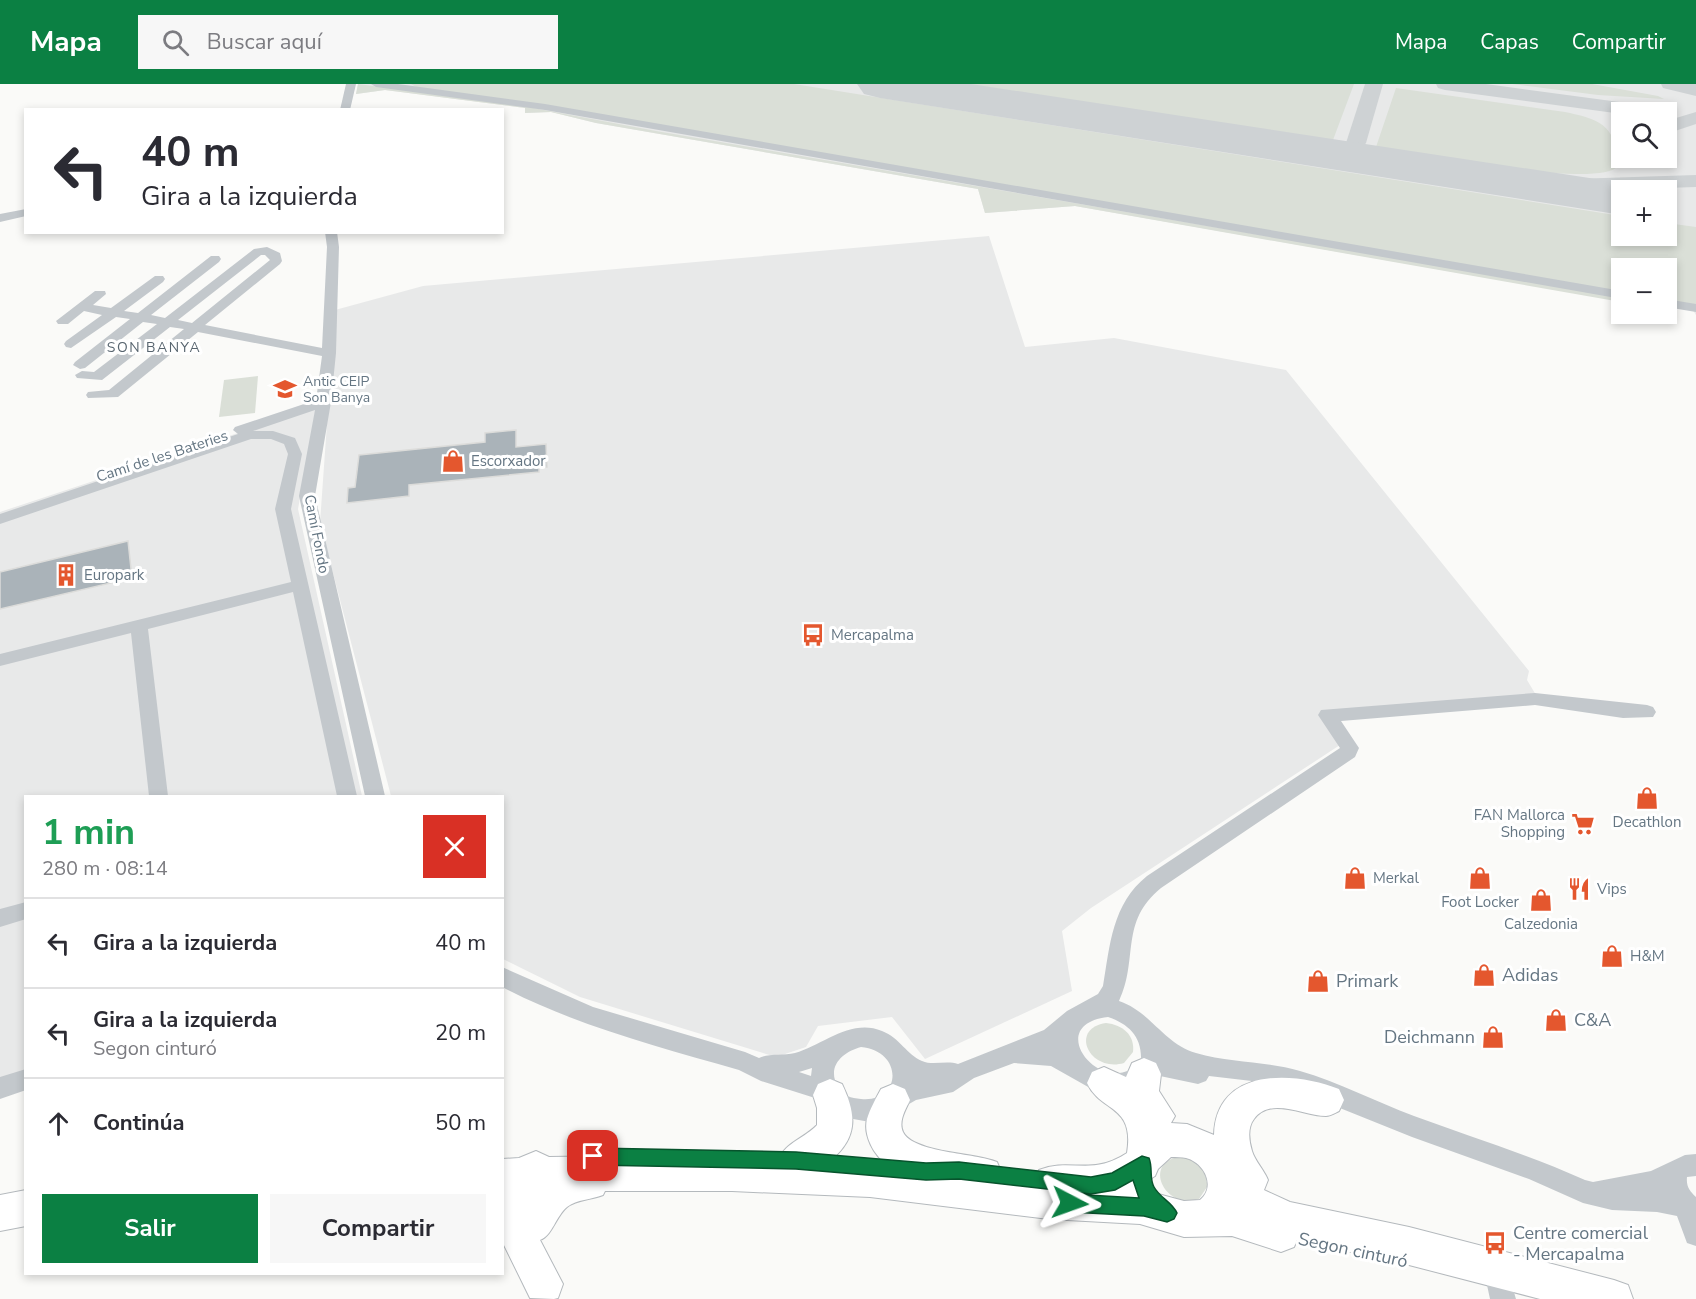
<!DOCTYPE html>
<html lang="es">
<head>
<meta charset="utf-8">
<style>
	:root { --surface:#fff; --page:#f7f7f7; --text:#2b2b33; --muted:#7c7c81; --line:#e1e1e2; --accent:#0b8043 }
	body { margin:0; font-family:"Nunito Sans",sans-serif; background:var(--page); color:var(--text); height:100vh; display:flex; flex-direction:column; font-size:22px; white-space:nowrap }
	* { box-sizing:border-box; margin:0 }
	p { font-size:20px; color:var(--muted) }
	.icon { flex:none; width:33px; height:33px; fill:none; stroke:currentColor; stroke-width:2; stroke-linecap:round; stroke-linejoin:round }
	.map { position:relative; flex:1; overflow:hidden }
	.details { position:absolute; left:24px; top:711px; width:480px; height:480px; display:flex; flex-direction:column; background:var(--surface); border-radius:0px; box-shadow:0 3px 9px #0003 }
	.details>* { flex:none }
	.banner { position:absolute; left:24px; top:24px; width:480px; height:126px; border-radius:0px; box-shadow:0 3px 9px #0003; background:#fff; color:var(--text); overflow:hidden }
	.tools { position:absolute; left:1611px; top:18px; display:grid; gap:12px }
	.tools a { display:grid; place-items:center; width:66px; height:66px; border-radius:0px; background:var(--surface); box-shadow:0 3px 9px #0003; font-size:30px }
	.pin { position:absolute; display:grid; place-items:center; width:51px; height:51px; color:#fff; margin:-26px; border-radius:12px; box-shadow:0 3px 9px #0006 }
	.me { position:absolute; width:66px; margin:-33px; rotate:94deg; stroke-linejoin:round; filter:drop-shadow(0 0 4px #0008) }
	.turn { display:flex; align-items:center; gap:21px; height:126px; padding:0 18px; font-size:27px }
	.turn .icon { width:78px; height:78px; stroke-width:2.5 }
	.turn b { display:block; font-size:42px; line-height:51px }
	.round { display:grid; place-items:center; flex:none; width:63px; height:63px; border-radius:0px; background:var(--page) }
	.overview { display:flex; align-items:center; justify-content:space-between; height:102px; padding:0 18px }
	h1 { font-size:36px; font-weight:700; line-height:45px; color:#1e9e55 }
	.action { display:flex; gap:12px; margin-top:auto; padding:12px 18px }
	.action a { flex:1; height:69px; border-radius:0px; background:var(--accent); color:#fff; font-size:24px; font-weight:700; line-height:69px; text-align:center }
	.action a+a { background:var(--page); color:var(--text) }
	ul { padding:0; list-style:none }
	li { display:flex; align-items:center; gap:18px; height:90px; padding:0 18px; border-top:2px solid var(--line) }
	li div { flex:1 }
	li b { display:block; font-size:22px }
	li em { font-style:normal }
	header { display:flex; align-items:center; gap:36px; box-sizing:border-box; height:84px; padding:0 30px; background:var(--accent); color:#fff }
	header strong { font-size:28px }
	nav { display:flex; gap:33px; margin-inline-start:auto; font-size:21px }
	.search { width:420px; height:54px; background:var(--page); display:flex; align-items:center; gap:15px; box-sizing:border-box; padding:0 21px; border-radius:0px; color:var(--muted); font-size:22px }
	.map>svg:first-child { display:block }
	.built { fill:#e8e9e9; fill-rule:evenodd }
	.green { fill:#dadfd7 }
	.lines { fill:none; stroke-linecap:round; stroke-linejoin:round }
	.taxiway { fill:#ced2d4; fill-rule:evenodd }
	.runway { fill:#ced2d4; fill-rule:evenodd }
	.building { fill:#aab3b9; stroke:#dcdcda; stroke-width:1.5 }
	.highway-casing { stroke:#b4b9bd; stroke-width:2 }
	.minor { fill:#c3c8cc; fill-rule:evenodd }
	.highway { fill:#fff; fill-rule:evenodd }
	.route { fill:#0b8043; stroke:#07532c; stroke-width:1.5 }
	.labels { text-anchor:middle; stroke-width:6; stroke-linejoin:round; paint-order:stroke }
	.far-neighbourhood-label { font-size:14px; letter-spacing:1.5px; fill:#57646e; stroke:#fff }
	.far-poi-label { font-size:14px; fill:#657683; stroke:#fff; text-anchor:start }
	.street-label { font-size:15px; fill:#657683; stroke:#fff }
	.poi-label { font-size:15px; fill:#657683; stroke:#fff; text-anchor:start }
	.near-poi-label { font-size:18px; fill:#657683; stroke:#fff; text-anchor:start }
	.near-street-label { font-size:18px; fill:#657683; stroke:#fff }
</style>
</head>
<body>
<header>
<strong>Mapa</strong>
<div class="search"><svg class="icon" aria-label="search" viewBox="0 0 24 24"><circle cx="10" cy="10" r="6"/><path d="M15 15l6 6"/></svg>Buscar aquí</div>
<nav><a>Mapa</a><a>Capas</a><a>Compartir</a></nav>
</header>
<div class="map">
<svg width="1696" height="1215" viewBox="0 0 1696 1215">
	<rect width="100%" height="100%" fill="#fafaf8"/>
	<!-- built -->
	<g class="built">
		<path d="M358 0H1696V231L1666 184H1622L1621 217 1075 122 985 129 978 105 596 39 551 28 525 29V24L385 6 356 10ZM1622 28H1666V74H1622ZM1622 106H1666V152H1622Z"/>
		<polygon points="989,152 1025,263 1114,254 1286,286 1529,587 1527,596 1536,611 1320,629 1340,661 1091,824 1062,847 1072,907 925,975 892,933 818,942 806,963 776,973 580,913 503,875 502,712 391,712 320,439 335,226 423,202"/>
		<polygon points="316,323 298,425 362,712 26,712 25,1004 0,1013 0,428"/>
	</g>
	<!-- green -->
	<g class="green">
		<polygon points="358,0 528,23 656,47 1621,213 1621,218 1075,122 985,129 978,105 596,39 551,28 525,29 525,24 385,6 356,10"/>
		<polygon points="411,0 794,0 1621,132 1622,152 1666,152 1667,139 1696,143 1696,221 1667,216 1666,184 1622,184 1621,208 416,3"/>
		<polygon points="967,0 1354,0 1333,56"/>
		<polygon points="1512,0 1592,0 1658,12 1664,15 1598,11"/>
		<path d="M1396 4 1565 28C1592 34 1614 38 1616 70L1620 71 1618 82C1599 106 1413 69 1376 63Z"/>
		<polygon points="258,292 255,329 219,333 224,296"/>
		<path d="M1106 939C1123 941 1135 951 1133 968L1124 979C1090 989 1068 945 1106 939Z"/>
		<path d="M1178 1073C1196 1074 1208 1085 1207 1103L1199 1115C1166 1127 1142 1080 1178 1073Z"/>
	</g>
	<g class="lines">
		<!-- taxiway -->
		<g class="taxiway">
			<polygon points="1365,0 1383,0 1366,59 1363,63 1349,63 1346,59"/>
			<polygon points="1436,0 1486,0 1649,22 1656,24 1659,28 1622,30 1445,6 1438,4"/>
			<polygon points="1661,0 1696,0 1696,12 1663,4"/>
			<polygon points="1696,28 1696,40 1666,50 1666,37"/>
			<polygon points="1696,91 1696,103 1542,108 1535,106 1532,102 1535,98 1542,96"/>
		</g>
		<!-- runway -->
		<polygon class="runway" points="857,0 971,0 1622,99 1641,104 1643,106 1622,106 1622,131 880,14 864,10"/>
	</g>
	<!-- building -->
	<g class="building">
		<polygon points="516,346 516,363 546,360 547,383 539,384 539,388 409,401 409,412 347,419 348,404 355,403 359,371 485,358 485,349"/>
		<polygon points="128,457 132,494 0,525 0,488"/>
	</g>
	<g class="lines">
		<!-- highway casing -->
		<g class="highway-casing">
			<g id="highway">
				<path d="M1144 974 1156 979 1161 990 1159 1007 1175 1032 1171 1039 1187 1040 1214 1051C1216 983 1294 987 1339 1005L1344 1016 1339 1027C1335 1029 1330 1032 1326 1032 1304 1032 1271 1012 1254 1035 1247 1044 1249 1057 1252 1067 1255 1077 1264 1086 1268 1096L1264 1106 1266 1107 1290 1118 1409 1143 1614 1196 1628 1201 1633 1215H1540L1409 1181 1297 1156 1294 1163 1281 1168 1232 1152 1184 1153 1140 1140 1049 1135 870 1113 732 1107H605L603 1111C591 1116 577 1115 567 1123 556 1132 552 1152 540 1156L563 1200 558 1214 554 1215 530 1214 502 1157V1075L519 1074 536 1067 549 1073 686 1071 780 1073C786 1059 806 1053 817 1041V1024L813 1011 818 1000 830 995 842 1000C856 1029 859 1053 831 1076L887 1080C874 1072 863 1051 867 1035 870 1025 876 1014 881 1005L893 1000 905 1005 910 1016C906 1025 898 1037 903 1048 913 1069 976 1069 997 1078L1002 1090 1001 1093 1034 1097 1039 1086C1071 1073 1090 1093 1127 1069 1135 1020 1101 1029 1087 999L1092 988 1104 983 1126 993 1132 979ZM1171 1073C1176 1073 1182 1073 1186 1074 1205 1079 1216 1103 1200 1116L1184 1117 1136 1104 1155 1092 1158 1085Z"/>
				<polygon points="26,1106 26,1142 0,1147 0,1111"/>
			</g>
		</g>
		<!-- minor -->
		<g class="minor">
			<polygon points="346,0 356,0 350,26 340,26"/>
			<polygon points="371,0 398,0 545,20 1622,207 1622,215 545,26 376,3"/>
			<polygon points="26,125 26,132 0,138 0,130"/>
			<path d="M325 148H337L339 163 336 269 331 318 315 412 385 712H365L299 412 315 326 253 347H273L295 354 302 370 291 425 357 712H337L293 508 148 545 168 712H149L131 549 0 582V570L291 498 275 425 288 370 284 360 271 355H251L0 440V430L238 350 233 346 235 343 316 316 322 272 198 248 118 313 88 314 86 311 88 308 109 306 184 245 170 243 102 296 77 294 75 291 82 287 94 288 157 240 143 238 85 284 80 285 73 281 75 278 130 235 116 233 71 264 66 263 64 260 66 257 102 231 84 227 68 240H58L56 237 95 207H105L106 210 93 221 111 224 155 192H163L165 195 163 198 124 227 138 229 211 172H219L221 175 219 178 151 231 165 234 254 165 267 163 280 169 282 177 280 180 205 241 322 264 327 163ZM261 171H265L270 176 192 239 178 236Z"/>
			<polygon points="1666,215 1696,220 1696,228 1666,223"/>
			<path d="M1535 609 1647 621 1653 623 1656 628 1653 633 1623 634 1535 621 1341 637 1359 664 1355 673 1161 804C1119 838 1139 875 1119 917 1150 927 1164 960 1196 969 1230 979 1265 977 1300 987 1339 998 1376 1018 1414 1032 1471 1053 1529 1071 1585 1096L1593 1098 1651 1087 1685 1071 1696 1070V1092L1687 1093C1686 1103 1690 1107 1696 1113V1162L1687 1159 1677 1132 1657 1128 1612 1126 1583 1119 1529 1095 1412 1053 1300 1008 1269 999 1209 992 1206 997 1198 1000 1160 992 1143 1004 1117 1010 1090 1004 1051 982 1014 979 974 994 953 1008 916 1016 890 1031 870 1038 842 1033 831 1028 815 1014 761 997 739 986C659 963 577 942 502 903V883L593 923 745 968 759 974C770 969 783 972 795 969 823 961 851 934 882 947 900 954 907 971 922 977 933 982 946 976 958 980L1044 946 1067 927 1098 910 1103 902C1110 861 1112 820 1147 792L1340 664 1318 631 1321 626ZM1108 933C1129 940 1142 953 1141 976 1107 1020 1039 941 1108 933ZM861 963C904 967 902 1019 861 1015 851 1014 843 1012 838 1003 826 982 843 968 861 963ZM812 984 811 992 799 988Z"/>
			<polygon points="26,818 26,835 0,843 0,825"/>
			<polygon points="26,985 26,1006 0,1015 0,993"/>
			<polygon points="1500,1188 1509,1192 1516,1215 1490,1215 1487,1201 1491,1192"/>
		</g>
		<!-- highway -->
		<use href="#highway" class="highway"/>
	</g>
	<!-- route -->
	<path class="route" d="M593 1064 796 1068 926 1079 959 1078 1091 1093 1112 1089 1142 1072 1149 1074C1153 1084 1149 1094 1154 1103 1160 1114 1172 1118 1177 1129L1174 1135 1167 1138 1144 1132 1070 1128 1063 1125 1060 1119 1063 1112 1070 1110 1139 1114 1133 1096 1115 1106 1091 1110 959 1095 926 1096 796 1085 593 1081 587 1078 584 1072 587 1066Z"/>
	<!-- icons -->
	<defs>
		<g id="school-bare" transform="scale(1.8)"><path d="M0-5L7-2L0 1L-7-2ZM-4 1L0 2.5L4 1V4Q0 6-4 4Z" fill="#e4572e" stroke="#fff" stroke-width="2.5" paint-order="stroke"/></g>
		<g id="shop-bare" transform="scale(1.8)"><path d="M-5-2.5h2.3a2.7 3.5 0 0 1 5.4 0H5L5.5 6h-11ZM-1.5-2.5h3a1.5 2.3 0 0 0-3 0Z" fill="#e4572e" stroke="#fff" stroke-width="2.5" paint-order="stroke"/></g>
		<g id="building-bare" transform="scale(1.8)"><path d="M-4-6H4V6H1V3H-1V6H-4ZM-2.5-4.3h1.7v1.8h-1.7ZM.8-4.3h1.7v1.8H.8ZM-2.5-1h1.7V.8h-1.7ZM.8-1h1.7V.8H.8Z" fill="#e4572e" stroke="#fff" stroke-width="2.5" paint-order="stroke"/></g>
		<g id="bus-bare" transform="scale(1.8)"><path d="M-5-6H5V4H4V6H2V4H-2V6H-4V4H-5ZM-3.5-4V0h7V-4ZM-3.5 1.2v1.5H-2V1.2ZM2 1.2v1.5H3.5V1.2Z" fill="#e4572e" stroke="#fff" stroke-width="2.5" paint-order="stroke"/></g>
		<g id="supermarket-bare" transform="scale(1.8)"><path d="M-6-5.5h2.5l.6 2H6L4.5 2H-2.5L-4.4-4H-6ZM-1.5 3.2a1.3 1.3 0 1 0 .1 0ZM3 3.2a1.3 1.3 0 1 0 .1 0Z" fill="#e4572e" stroke="#fff" stroke-width="2.5" paint-order="stroke"/></g>
		<g id="restaurant-bare" transform="scale(1.8)"><path d="M-5-6h1v4h1v-4h1v4h1v-4h1v5L-1.5 .5V6h-2V.5L-5-1ZM5-6V6H3V1.5H1.5Q1.5-4 5-6Z" fill="#e4572e" stroke="#fff" stroke-width="2.5" paint-order="stroke"/></g>
	</defs>
	<g fill-rule="evenodd">
		<use href="#school-bare" x="285" y="305"/>
		<use href="#shop-bare" x="453" y="377"/>
		<use href="#building-bare" x="66" y="491"/>
		<use href="#bus-bare" x="813" y="551"/>
		<use href="#shop-bare" x="1647" y="714"/>
		<use href="#supermarket-bare" x="1583" y="740"/>
		<use href="#shop-bare" x="1355" y="794"/>
		<use href="#shop-bare" x="1480" y="794"/>
		<use href="#restaurant-bare" x="1579" y="805"/>
		<use href="#shop-bare" x="1541" y="816"/>
		<use href="#shop-bare" x="1612" y="872"/>
		<use href="#shop-bare" x="1484" y="891"/>
		<use href="#shop-bare" x="1318" y="897"/>
		<use href="#shop-bare" x="1556" y="936"/>
		<use href="#shop-bare" x="1493" y="953"/>
		<use href="#bus-bare" x="1495" y="1159"/>
	</g>
	<g class="labels">
		<!-- far-neighbourhood labels -->
		<g class="far-neighbourhood-label">
			<text x="154" y="268">SON BANYA</text>
		</g>
		<!-- far-poi labels -->
		<g class="far-poi-label">
			<text x="303" y="302">Antic CEIP<tspan x="303" dy="16">Son Banya</tspan></text>
		</g>
		<!-- street labels -->
		<g class="street-label">
			<text transform="translate(162 372) rotate(-18)" y="5">Camí de les Bateries</text>
			<text transform="translate(317 450) rotate(79)" y="5">Camí Fondo</text>
		</g>
		<!-- poi labels -->
		<g class="poi-label">
			<text x="471" y="382">Escorxador</text>
			<text x="84" y="496">Europark</text>
			<text x="831" y="556">Mercapalma</text>
			<text x="1565" y="736" text-anchor="end">FAN Mallorca<tspan x="1565" dy="17">Shopping</tspan></text>
			<text x="1647" y="743" text-anchor="middle">Decathlon</text>
			<text x="1373" y="799">Merkal</text>
			<text x="1597" y="810">Vips</text>
			<text x="1480" y="823" text-anchor="middle">Foot Locker</text>
			<text x="1541" y="845" text-anchor="middle">Calzedonia</text>
			<text x="1630" y="877">H&amp;M</text>
		</g>
		<!-- near-poi labels -->
		<g class="near-poi-label">
			<text x="1502" y="897">Adidas</text>
			<text x="1336" y="903">Primark</text>
			<text x="1574" y="942">C&amp;A</text>
			<text x="1475" y="959" text-anchor="end">Deichmann</text>
			<text x="1513" y="1155">Centre comercial<tspan x="1513" dy="21">- Mercapalma</tspan></text>
		</g>
		<!-- near-street labels -->
		<g class="near-street-label">
			<text transform="translate(1353 1166) rotate(12)" y="6">Segon cinturó</text>
		</g>
	</g>
</svg>
<div class="tools">
<a><svg class="icon" aria-label="search" viewBox="0 0 24 24"><circle cx="10" cy="10" r="6"/><path d="M15 15l6 6"/></svg></a>
<a>+</a>
<a>−</a>
</div>
<div class="pin" style="left:593px;top:1072px;background:#d93025"><svg class="icon" aria-label="arrive" viewBox="0 0 24 24"><path d="M6 21V4h12l-3 4 3 4H6"/></svg></div>
<svg class="me" style="left:1070px;top:1119px" viewBox="-20 -20 40 40"><path d="M0-17L14 15 0 8-14 15z" fill="#0b8043" stroke="#fff" stroke-width="4"/></svg>
<div class="banner">
<div class="turn"><svg class="icon" aria-label="left" viewBox="0 0 24 24"><path d="M17 20v-9H6M10 6l-5 5 5 5"/></svg><div><b>40 m</b>Gira a la izquierda</div></div>
</div>
<section class="details">
<div class="overview"><div><h1>1 min</h1><p>280 m · 08:14</p></div><a class="round" style="background:#d93025;color:#fff"><svg class="icon" aria-label="close" viewBox="0 0 24 24"><path d="M6 6l12 12M18 6L6 18"/></svg></a></div>
<ul>
<li><svg class="icon" aria-label="left" viewBox="0 0 24 24"><path d="M17 20v-9H6M10 6l-5 5 5 5"/></svg><div><b>Gira a la izquierda</b></div><em>40 m</em></li>
<li><svg class="icon" aria-label="left" viewBox="0 0 24 24"><path d="M17 20v-9H6M10 6l-5 5 5 5"/></svg><div><b>Gira a la izquierda</b><p>Segon cinturó</p></div><em>20 m</em></li>
<li><svg class="icon" aria-label="ahead" viewBox="0 0 24 24"><path d="M12 20V5M6 11l6-6 6 6"/></svg><div><b>Continúa</b></div><em>50 m</em></li>
</ul>
<div class="action"><a>Salir</a><a>Compartir</a></div>
</section>
</div>
</body>
</html>
